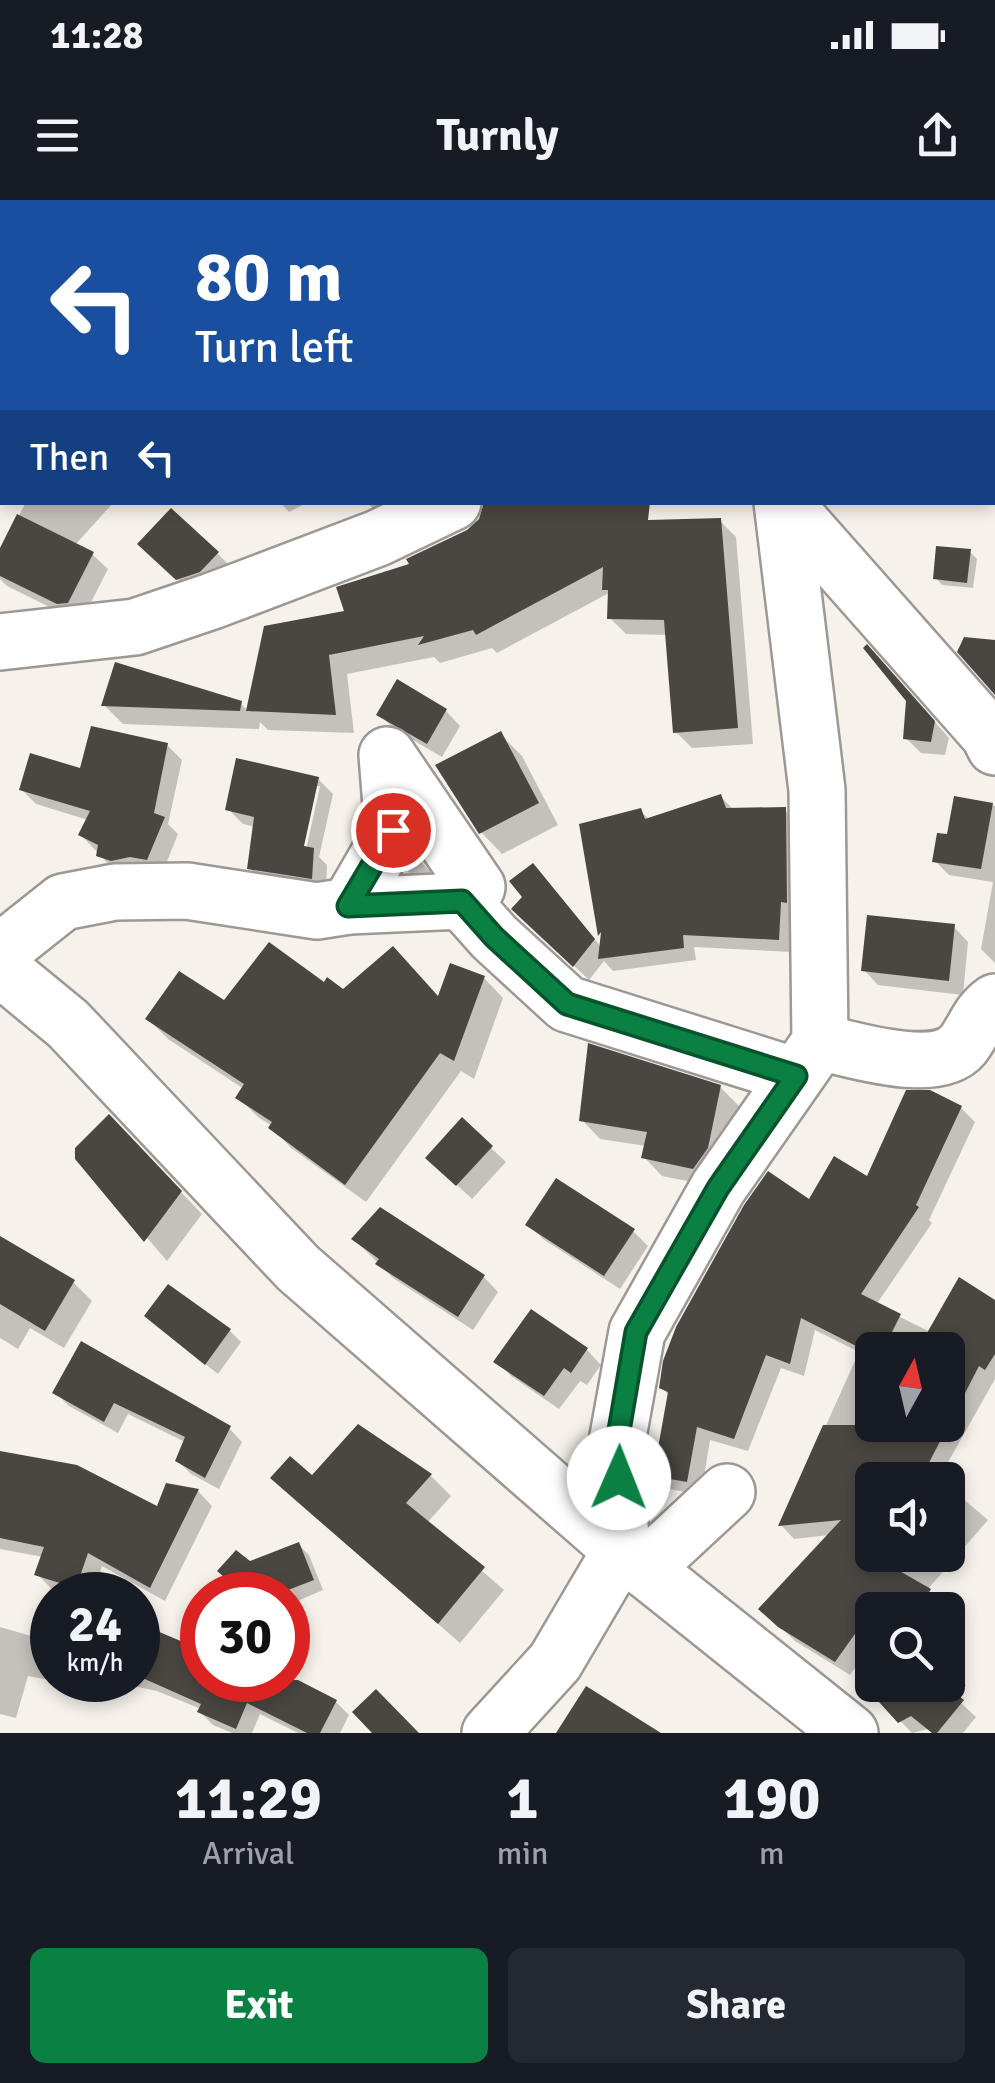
<!DOCTYPE html>
<html lang="en">
<head>
<meta charset="utf-8">
<style>
	:root { --surface:#171b24; --page:#242831; --text:#f1f3f6; --muted:#9ea1a6; --accent:#0b8043 }
	body { margin:0; font-family:Signika,sans-serif; background:var(--page); color:var(--text); height:100vh; display:flex; flex-direction:column; font-size:38px; white-space:nowrap }
	* { box-sizing:border-box; margin:0 }
	p { font-size:32px; color:var(--muted) }
	.icon { flex:none; width:55px; height:55px; fill:none; stroke:currentColor; stroke-width:2; stroke-linecap:round; stroke-linejoin:round }
	.map { position:relative; height:1533px; overflow:hidden }
	.side { display:flex; flex-direction:column; background:var(--surface); flex:1 }
	.side>* { flex:none }
	.guide { position:absolute; left:0px; top:0px; width:995px; height:305px; box-shadow:0 5px 15px #0003; background:#1a4fa0; color:#fff; overflow:hidden }
	.needle { width:65px; rotate:8deg }
	.buttons { position:absolute; left:855px; top:1132px; display:grid; gap:20px }
	.buttons a { display:grid; place-items:center; width:110px; height:110px; border-radius:15px; background:var(--surface); box-shadow:0 5px 15px #0003; font-size:50px }
	.speed { position:absolute; left:30px; top:1372px; display:flex; gap:20px; font-size:50px; font-weight:700; text-align:center }
	.speed>* { display:grid; place-content:center; width:130px; height:130px; border-radius:50%; background:var(--surface); box-shadow:0 5px 15px #0003; line-height:1 }
	.speed small { font-size:25px; font-weight:400 }
	.speed .limit { border:15px solid #d22; background:#fff; color:#111 }
	.pin { position:absolute; display:grid; place-items:center; width:85px; height:85px; color:#fff; margin:-42px; border:5px solid #fff; border-radius:50%; box-shadow:0 2px 10px #0007 }
	.me { position:absolute; width:110px; margin:-55px; rotate:1deg; stroke-linejoin:round; filter:drop-shadow(0 0 8px #0008) }
	.turn { display:flex; align-items:center; gap:35px; height:210px; padding:0 30px; font-size:45px }
	.turn .icon { width:130px; height:130px; stroke-width:2.5 }
	.turn b { display:block; font-size:70px; line-height:85px }
	.then { display:flex; align-items:center; height:95px; padding:0 30px; background:#0003; gap:20px; font-size:38px }
	.eta { display:flex; justify-content:space-evenly; align-items:center; height:170px; text-align:center }
	.eta b { font-size:60px; font-weight:800; line-height:70px }
	.cta { display:flex; gap:20px; margin-top:auto; padding:20px 30px }
	.cta a { flex:1; height:115px; border-radius:15px; background:var(--accent); color:#fff; font-size:40px; font-weight:800; line-height:115px; text-align:center }
	.cta a+a { background:var(--page); color:var(--text) }
	.status { display:flex; justify-content:space-between; align-items:center; height:70px; padding:0 50px; background:var(--surface); direction:ltr }
	.status svg { height:28px; fill:currentColor }
	header { display:flex; justify-content:space-between; align-items:center; height:130px; padding:0 30px; background:var(--surface); font-size:45px; font-weight:800 }
	.map>svg:first-child { display:block }
	.shadow { fill:#0003; fill-rule:evenodd }
	.building { fill:#4a4641 }
	.lines { fill:none; stroke-linecap:round; stroke-linejoin:round }
	.minor-casing { stroke:#9d9893; stroke-width:60 }
	.minor { stroke:#fff; stroke-width:55 }
	.route-casing { stroke:#07532c; stroke-width:25 }
	.route { stroke:#0b8043; stroke-width:18 }
</style>
</head>
<body>
<div class="status"><b>11:28</b><svg viewBox="0 0 49 12"><path d="M0 12V9h3v3zM5 12V6h3v6zM10 12V3h3v9zM15 12V0h3v12zM26 1h20v11H26zM47 4h2v5h-2z"/></svg></div>
<header><svg class="icon" aria-label="menu" viewBox="0 0 24 24"><path d="M4 6h16M4 12h16M4 18h16"/></svg>Turnly<svg class="icon" aria-label="share" viewBox="0 0 24 24"><path d="M12 15V3M7 8l5-5 5 5M5 13v7h14v-7"/></svg></header>
<div class="map">
<svg width="995" height="1533" viewBox="0 0 995 1533">
	<rect width="100%" height="100%" fill="#f6f1eb"/>
	<!-- shadow -->
	<g class="shadow">
		<polygon points="208,0 359,0 365,2 207,2"/>
		<polygon points="406,0 493,0 494,1 405,2"/>
		<polygon points="762,0 995,0 995,82 992,82 992,2"/>
		<polygon points="992,135 995,138 995,231 992,229"/>
		<polygon points="2,157 2,259 0,257"/>
		<polygon points="26,302 114,302 75,345 92,354 108,369 83,418 74,419 7,386 0,379 0,353"/>
		<polygon points="280,302 308,302 289,312"/>
		<polygon points="367,302 427,302 385,322"/>
		<polygon points="720,321 736,337 753,544 692,548 675,531 668,435 626,434 610,418 609,393 497,453 492,448 440,463 434,457 347,474 354,533 268,530 260,522 259,529 123,524 104,505 240,503 249,512 266,428 347,413 515,326"/>
		<polygon points="970,352 977,359 973,388 942,385 936,378"/>
		<polygon points="217,353 232,368 193,393 155,359"/>
		<polygon points="882,462 949,538 945,555 921,553 906,538 908,500"/>
		<polygon points="446,511 460,526 442,557 394,529 379,514"/>
		<polygon points="500,534 522,556 558,625 502,654 481,632"/>
		<polygon points="167,545 182,560 168,624 178,634 162,674 114,670 81,635 88,620 36,604 22,590"/>
		<path d="M318 579 333 594 319 657 327 665 326 692 264 682 250 668 255 627 243 624 228 609ZM315 586H320L304 659 299 658Z"/>
		<polygon points="721,597 734,610 785,610 798,623 791,752 694,747 696,760 613,771 604,761 589,780 529,723 547,681 602,748 603,738 581,626 640,611 650,620"/>
		<polygon points="956,599 995,606 995,763 981,749 993,682 949,675 935,661 949,636"/>
		<polygon points="416,657 430,671 440,685 422,686 408,672"/>
		<polygon points="954,727 968,742 963,795 878,785 864,770"/>
		<polygon points="484,778 503,798 474,879 461,871 366,1002 290,947 272,926 258,917 239,898 244,889 168,839 148,819 324,785 343,792 440,799"/>
		<polygon points="720,887 739,906 726,967 712,986 662,976 644,957 646,946 600,939 582,920"/>
		<path d="M961 908 975 922 929 1020 932 1023 876 1105 930 1132 995 1103V1179L938 1280H872V1355H948V1286L988 1320 927 1390 944 1405 940 1410H872V1445L850 1475 795 1441 762 1409 830 1335 794 1339 781 1325 859 1152 815 1130 804 1176 781 1168 748 1251 710 1240 701 1295 669 1289 655 1275 670 1196 661 1187 810 1002 868 979ZM872 1150H948V1225H872Z"/>
		<polygon points="109,917 202,1014 167,1061 74,953"/>
		<polygon points="462,921 506,962 472,999 443,972"/>
		<polygon points="380,1010 484,1077 498,1092 473,1130 393,1078 354,1039"/>
		<polygon points="529,1024 633,1031 648,1046 620,1089 543,1039"/>
		<polygon points="0,1039 73,1082 92,1101 64,1148 30,1128 18,1149 0,1138"/>
		<polygon points="158,1127 229,1130 241,1142 218,1174"/>
		<polygon points="82,1145 229,1228 242,1242 219,1289 191,1274 178,1261 185,1242 128,1214 118,1233 69,1206 56,1193"/>
		<polygon points="587,1150 601,1165 587,1185 580,1181 559,1209 511,1176 497,1161"/>
		<polygon points="358,1227 431,1276 451,1296 427,1323 504,1390 460,1443 294,1299"/>
		<polygon points="0,1253 158,1309 168,1286 198,1291 212,1306 165,1401 102,1366 93,1395 71,1395 52,1389 37,1374 43,1357 0,1349"/>
		<polygon points="299,1345 309,1355 323,1390 288,1405 288,1395 224,1395 235,1352 249,1364"/>
		<polygon points="0,1427 52,1442 52,1480 95,1480 93,1488 28,1476 16,1518 0,1514"/>
		<polygon points="141,1434 170,1439 202,1453 202,1480 266,1480 336,1502 349,1515 340,1533 298,1533 260,1514 252,1533 232,1533 213,1525 200,1512 201,1509 157,1491 105,1480 138,1480 138,1437"/>
		<polygon points="900,1485 942,1485 976,1517 963,1533 933,1533 928,1529 912,1533 882,1502"/>
	</g>
	<!-- building -->
	<g class="building">
		<polygon points="484,302 650,302 648,320 721,318 738,528 673,533 664,420 607,419 608,390 602,390 603,367 476,435 473,430 418,445 424,436 329,455 336,515 246,511 264,426 344,411 336,387 409,364 406,359 467,330 479,319"/>
		<polygon points="171,308 219,352 200,372 176,380 137,344"/>
		<polygon points="17,314 94,352 68,403 57,404 0,376 0,348"/>
		<polygon points="936,346 971,349 967,383 933,379"/>
		<polygon points="964,437 995,440 995,495 957,452"/>
		<polygon points="867,444 935,521 931,542 903,539 906,501 863,448"/>
		<polygon points="115,462 242,501 240,511 101,506"/>
		<polygon points="397,479 447,509 427,544 376,515"/>
		<polygon points="91,526 168,543 154,613 165,617 147,660 130,657 111,661 96,656 98,645 78,635 90,611 19,590 30,553 80,568"/>
		<polygon points="501,531 539,603 479,634 435,565"/>
		<polygon points="236,558 319,577 304,646 314,648 312,679 247,669 254,617 225,610"/>
		<polygon points="721,594 726,608 786,607 787,703 781,702 779,740 683,735 684,748 598,759 601,732 598,736 579,624 641,608 645,619"/>
		<polygon points="954,596 993,603 981,669 932,662 937,633 947,634"/>
		<polygon points="533,663 595,739 573,767 511,709 522,697 509,681"/>
		<polygon points="867,715 955,724 949,781 861,771"/>
		<polygon points="269,742 324,782 327,777 343,789 393,746 438,796 450,763 485,776 454,861 440,853 345,985 268,928 272,922 235,898 244,884 145,819 179,771 224,800"/>
		<polygon points="588,843 721,885 708,948 693,969 641,958 647,932 579,921"/>
		<polygon points="906,890 930,890 962,906 916,1005 919,1007 861,1094 901,1114 883,1150 864,1150 801,1118 790,1164 766,1155 734,1239 697,1227 687,1282 653,1276 668,1192 659,1188 663,1161 676,1127 744,1005 768,971 809,999 834,956 867,976"/>
		<polygon points="109,914 182,991 144,1042 75,959 75,948"/>
		<polygon points="462,917 493,946 456,986 425,958"/>
		<polygon points="556,978 635,1029 604,1076 525,1025"/>
		<polygon points="380,1007 485,1075 458,1117 375,1064 379,1059 351,1039"/>
		<polygon points="0,1036 75,1080 45,1131 0,1104"/>
		<polygon points="959,1077 995,1100 995,1154 985,1170 979,1166 920,1280 872,1280 872,1317 856,1346 931,1389 918,1410 872,1410 835,1462 778,1427 758,1409 841,1320 778,1326 823,1225 948,1225 948,1146 927,1133"/>
		<polygon points="168,1084 231,1129 205,1165 144,1116"/>
		<polygon points="531,1109 588,1148 571,1173 564,1168 544,1196 493,1162"/>
		<polygon points="81,1141 231,1226 205,1278 175,1261 185,1237 114,1203 104,1222 52,1193"/>
		<polygon points="358,1224 432,1274 406,1303 485,1367 438,1424 270,1278 290,1256 312,1275"/>
		<polygon points="0,1251 77,1265 157,1306 166,1283 199,1289 150,1388 88,1353 76,1388 34,1375 44,1347 0,1338"/>
		<polygon points="299,1342 314,1380 275,1395 245,1395 217,1371 236,1350 250,1361"/>
		<polygon points="138,1423 202,1450 202,1480 298,1480 337,1500 320,1533 307,1533 247,1503 236,1529 197,1512 201,1504 138,1476"/>
		<polygon points="874,1485 966,1485 954,1492 964,1500 937,1533 932,1533 911,1516 898,1523 879,1502 886,1495"/>
		<polygon points="586,1486 661,1533 556,1533"/>
		<polygon points="376,1489 419,1533 372,1533 352,1512"/>
	</g>
	<g class="lines">
		<!-- minor casing -->
		<g class="minor-casing">
			<g id="minor">
				<polyline points="723,0 724,2"/>
				<polyline points="0,20 2,16"/>
				<polyline points="992,90 995,91"/>
				<polyline points="783,302 989,535 995,547"/>
				<polyline points="0,442 135,427 212,401 378,338 453,302"/>
				<polyline points="349,706 393,630 387,555 477,687 466,707"/>
				<polyline points="0,752 63,702 115,692 187,691 317,711 349,706 462,701 494,737 567,804 796,876"/>
				<polyline points="0,768 68,824 298,1068 621,1350 850,1533"/>
				<path d="M820 842C853 850 937 876 963 845 975 829 978 814 995 802"/>
				<polyline points="644,1369 727,1292"/>
				<polyline points="490,1533 555,1462 621,1350 617,1242 637,1132 718,988 820,842 817,590 782,302"/>
			</g>
		</g>
		<!-- minor -->
		<use href="#minor" class="minor"/>
	</g>
	<g class="lines">
		<!-- route casing -->
		<g class="route-casing">
			<polyline id="route" points="393,630 348,706 462,701 494,737 567,804 796,876 718,988 636,1132 617,1242 619,1278"/>
		</g>
		<!-- route -->
		<use href="#route" class="route"/>
	</g>
</svg>
<div class="buttons">
<a><svg class="needle" viewBox="-14 -14 28 28"><path d="M0-13l5 13h-10z" fill="#e53935"/><path d="M0 13l5-13h-10z" fill="#9ea1a6"/></svg></a>
<a><svg class="icon" aria-label="sound" viewBox="0 0 24 24"><path d="M4 9h4l5-4v14l-5-4H4zM17 9q2 3 0 6"/></svg></a>
<a><svg class="icon" aria-label="search" viewBox="0 0 24 24"><circle cx="10" cy="10" r="6"/><path d="M15 15l6 6"/></svg></a>
</div>
<div class="speed"><div>24<small>km/h</small></div><div class="limit">30</div></div>
<div class="pin" style="left:393px;top:630px;background:#d93025"><svg class="icon" aria-label="arrive" viewBox="0 0 24 24"><path d="M6 21V4h12l-3 4 3 4H6"/></svg></div>
<svg class="me" style="left:619px;top:1278px" viewBox="-20 -20 40 40"><circle r="19" fill="#fff"/><path d="M0-13L10 11 0 6-10 11z" fill="#0b8043"/></svg>
<div class="guide">
<div class="turn"><svg class="icon" aria-label="left" viewBox="0 0 24 24"><path d="M17 20v-9H6M10 6l-5 5 5 5"/></svg><div><b>80 m</b>Turn left</div></div>
<div class="then">Then<svg class="icon" aria-label="left" viewBox="0 0 24 24"><path d="M17 20v-9H6M10 6l-5 5 5 5"/></svg></div>
</div>
</div>
<section class="side">
<div class="eta">
<div><b>11:29</b><p>Arrival</p></div>
<div><b>1</b><p>min</p></div>
<div><b>190</b><p>m</p></div>
</div>
<div class="cta"><a>Exit</a><a>Share</a></div>
</section>
</body>
</html>
